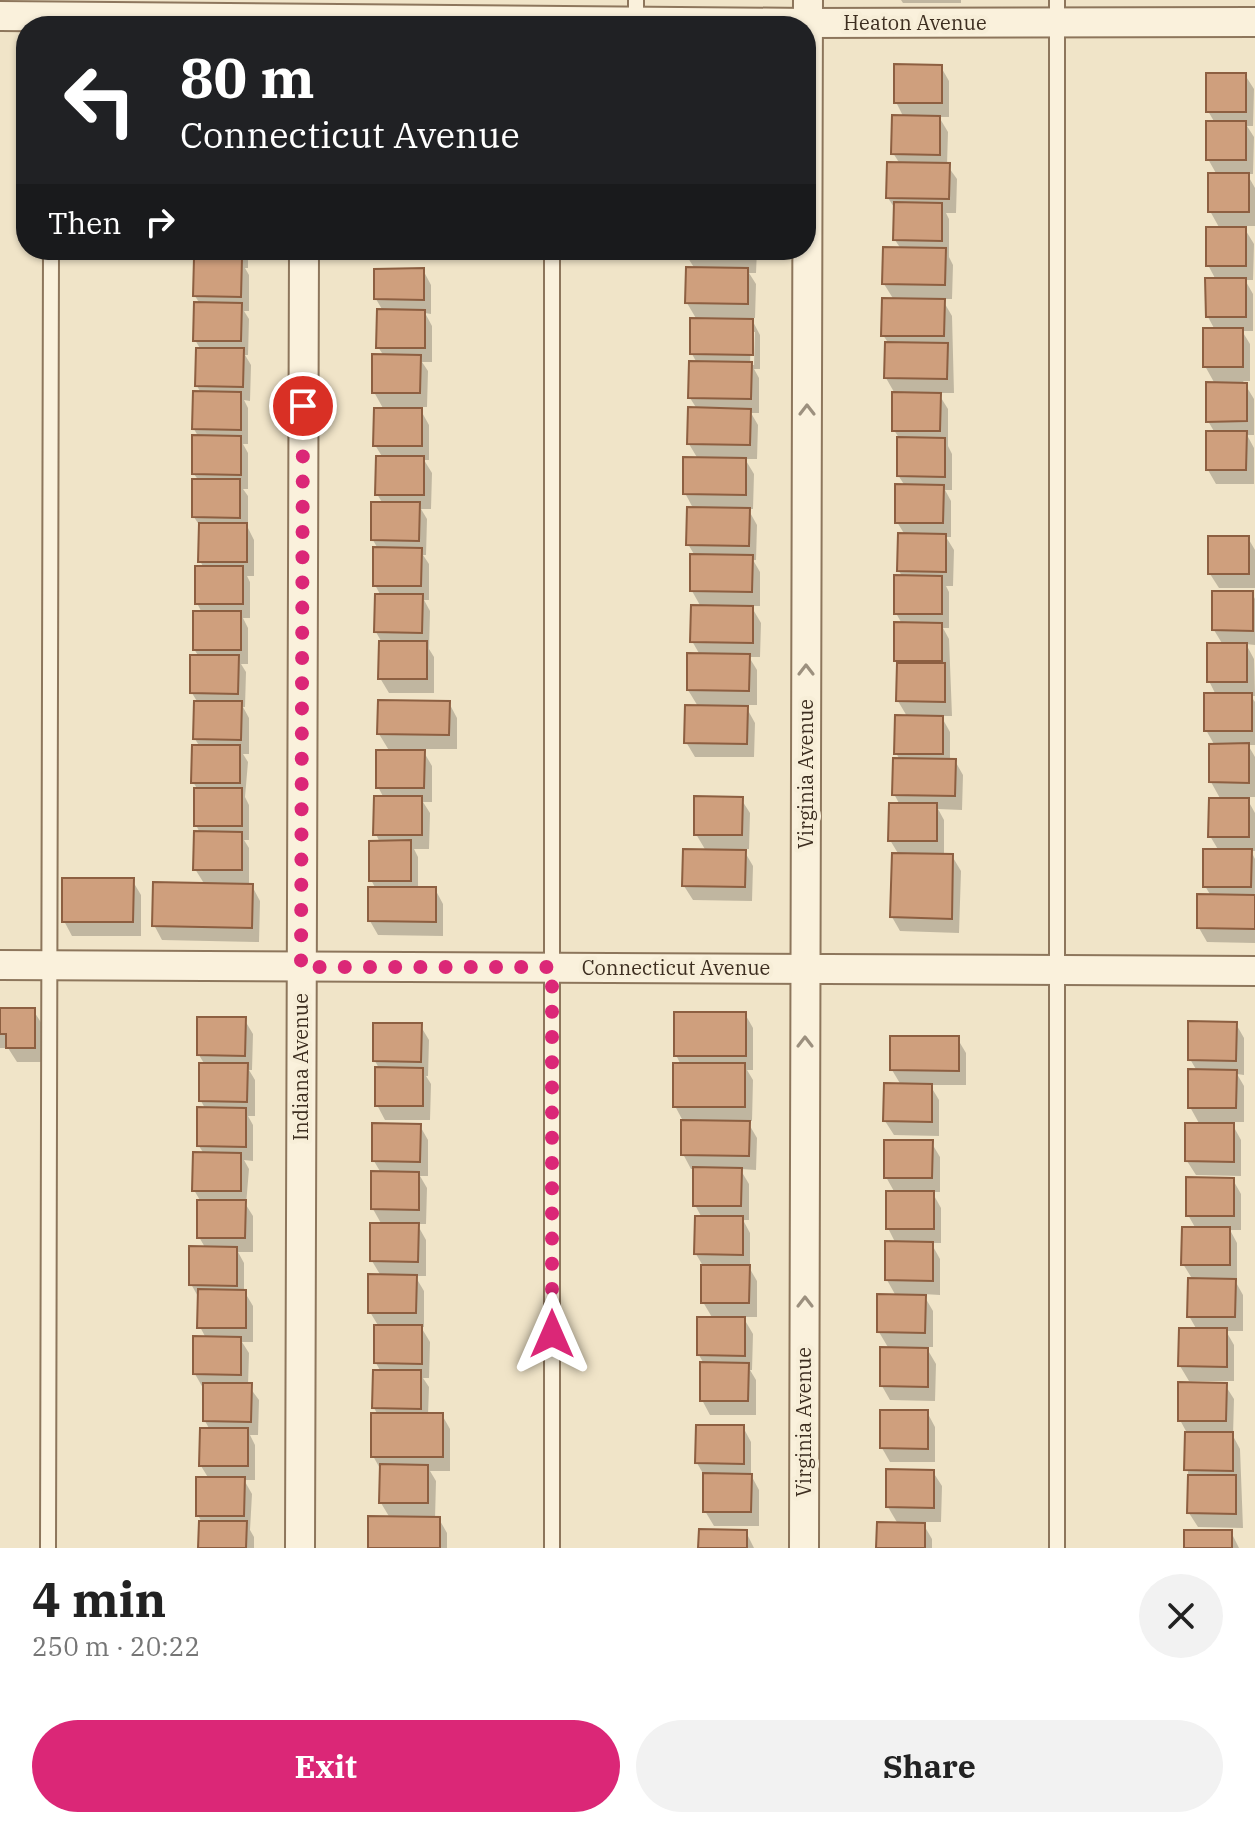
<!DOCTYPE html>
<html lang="en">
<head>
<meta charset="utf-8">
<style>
	:root { --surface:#fff; --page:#f2f2f2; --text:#222; --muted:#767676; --accent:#db2777 }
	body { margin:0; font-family:"IBM Plex Serif",serif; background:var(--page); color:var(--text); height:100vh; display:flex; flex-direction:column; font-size:30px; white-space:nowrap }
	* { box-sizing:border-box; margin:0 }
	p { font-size:26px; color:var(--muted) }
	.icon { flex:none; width:44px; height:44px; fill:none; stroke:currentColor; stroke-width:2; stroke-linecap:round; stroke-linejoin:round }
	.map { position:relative; height:1548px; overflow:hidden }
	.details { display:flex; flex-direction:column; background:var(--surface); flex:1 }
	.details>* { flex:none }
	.guide { position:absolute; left:16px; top:16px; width:800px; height:244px; border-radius:32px; box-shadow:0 2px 6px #0004; background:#202124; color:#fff; overflow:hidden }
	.pin { position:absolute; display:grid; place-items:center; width:68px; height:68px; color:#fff; margin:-34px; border:4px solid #fff; border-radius:50%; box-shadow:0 2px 8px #0007 }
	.me { position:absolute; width:88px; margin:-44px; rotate:0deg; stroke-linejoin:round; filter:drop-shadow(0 0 6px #0008) }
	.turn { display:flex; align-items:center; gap:28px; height:168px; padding:0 32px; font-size:36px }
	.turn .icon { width:104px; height:104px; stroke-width:2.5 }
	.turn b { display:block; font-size:56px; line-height:68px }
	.then { display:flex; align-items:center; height:76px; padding:0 32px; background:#0003; gap:16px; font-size:30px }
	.round { display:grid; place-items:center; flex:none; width:84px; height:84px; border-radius:42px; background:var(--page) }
	.overview { display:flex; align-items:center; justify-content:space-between; height:136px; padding:0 32px }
	h1 { font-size:48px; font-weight:700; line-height:60px }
	.action { display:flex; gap:16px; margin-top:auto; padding:16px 32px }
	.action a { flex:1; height:92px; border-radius:48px; background:var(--accent); color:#fff; font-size:32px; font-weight:700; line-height:92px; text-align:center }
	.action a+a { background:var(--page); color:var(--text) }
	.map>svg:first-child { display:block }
	.shadow { fill:#0003; fill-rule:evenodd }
	.building { fill:#cf9f7d; stroke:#8d5f41; stroke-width:2 }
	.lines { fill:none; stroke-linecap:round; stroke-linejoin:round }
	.lane-casing { stroke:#8d765c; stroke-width:18 }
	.street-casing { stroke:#8d765c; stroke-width:32 }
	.lane { stroke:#faf1dc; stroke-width:14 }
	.street { stroke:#faf1dc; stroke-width:28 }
	.oneway { stroke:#9c907e }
	.route { stroke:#db2777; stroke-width:14; stroke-dasharray:0 25.2 }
	.labels { text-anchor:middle; stroke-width:8; stroke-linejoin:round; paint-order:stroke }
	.street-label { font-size:20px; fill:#3d2e20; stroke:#f7eed8 }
</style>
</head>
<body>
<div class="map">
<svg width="1255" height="1548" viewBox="0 0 1255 1548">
	<rect width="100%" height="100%" fill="#f0e4c8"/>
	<!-- shadow -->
	<g class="shadow">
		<polygon points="901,0 961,0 961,3 903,3"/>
		<polygon points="941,67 949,81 949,117 939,117 948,132 947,165 957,179 956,213 946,213 949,219 949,257 953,265 952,299 942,299 952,316 954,393 938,393 948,409 948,446 952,454 952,490 945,490 951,501 951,537 946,537 954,550 953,586 946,586 949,592 949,628 943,628 949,639 952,716 941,716 950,732 950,760 955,761 963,775 962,810 938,809 944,820 944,856 952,856 961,871 959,933 900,931 892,917 899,855 890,840 900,805 894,794 900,760 896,753 908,718 898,701 899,665 896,660 902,624 896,613 903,578 899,571 905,535 897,522 905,486 898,475 899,438 894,430 894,392 886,378 887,341 883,335 894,300 884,284 901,249 895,240 896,210 888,198 900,164 893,153 904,118 896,102"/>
		<polygon points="1245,75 1254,89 1253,126 1247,126 1254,137 1253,174 1247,174 1255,188 1255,226 1243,226 1254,244 1253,280 1245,280 1253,294 1253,331 1242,331 1250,344 1250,381 1243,381 1254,399 1254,435 1247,435 1254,448 1254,484 1216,484 1208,470 1215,433 1208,421 1215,384 1205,366 1215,330 1208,317 1216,280 1208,265 1220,229 1210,211 1217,175 1208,159 1215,123 1208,111"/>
		<polygon points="195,250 248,250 248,268 245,268 249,275 249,311 244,311 249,319 248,355 245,355 251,365 250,401 244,400 248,408 248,444 243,444 248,453 248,489 243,489 248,496 248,528 254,540 254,576 247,576 250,582 250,618 243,618 248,628 248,664 241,664 246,672 245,707 243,707 249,718 249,754 243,754 248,762 245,797 249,805 249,840 244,840 249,848 249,886 252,886 260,901 259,942 162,940 154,925 205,885 195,869 200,833 196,825 198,790 193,782 200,747 195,739 198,703 192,693 199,657 194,649 202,613 197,603 204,568 200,561 201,528 194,517 199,481 194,474 199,438 194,429 201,393 197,386 201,350 195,340 200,304 195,296 198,260"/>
		<polygon points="380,250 433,250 433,260 386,259"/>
		<path d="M688 250H757L756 273H749L756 284 755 318H751L760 335V369H754L759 378V413H751L758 425 757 459H745L754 474 753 509H748L757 525 756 560H753L760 572V606H751L761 623 760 657H749L757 670V705H745L755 723 754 757H695L686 742 699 708 688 690 700 655 692 641 701 607 692 591 695 556 688 544 694 510 685 493 698 459 689 444 697 409 690 398 697 363 692 354 697 320 687 303 695 269 688 258ZM751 332H755L754 365H750Z"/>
		<polygon points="423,270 431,285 431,314 425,313 432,326 432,362 422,362 428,371 427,407 419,407 429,425 429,460 424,460 432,473 431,509 421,509 427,519 426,555 423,555 429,564 429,600 424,600 430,611 429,649 434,657 434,693 389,693 380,678 381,641 376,632 381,596 375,585 378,549 373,540 383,504 377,494 383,458 375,445 384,410 374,392 384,356 378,347 383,311 376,299"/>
		<polygon points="1248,538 1255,550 1255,588 1219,588 1210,574"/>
		<polygon points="1252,593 1255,599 1255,645 1246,644 1254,659 1255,696 1251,696 1255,702 1255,745 1248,745 1255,757 1255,797 1246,797 1255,813 1255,851 1251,851 1255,859 1255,943 1207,942 1199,928 1211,896 1205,886 1219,851 1210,836 1221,800 1211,782 1215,746 1206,730 1216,695 1209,681 1223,645 1214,630"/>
		<polygon points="449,703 457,718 457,749 422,749 432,766 432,802 423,802 430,813 429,849 414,849 418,857 418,889 435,889 443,904 443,936 378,935 370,921 376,889 371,880 380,843 376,834 384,798 378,787 390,752 379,734"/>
		<polygon points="741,799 750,813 749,849 743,849 753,866 752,901 693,900 684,886 706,851 696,834"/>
		<polygon points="132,880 141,895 141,936 72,936 64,921"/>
		<polygon points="0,1010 33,1010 42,1024 42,1062 17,1062 8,1048 0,1048"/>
		<polygon points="745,1014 753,1028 753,1070 747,1070 753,1080 752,1121 747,1121 757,1138 756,1170 740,1169 749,1184 749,1220 743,1220 750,1233 750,1269 757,1281 757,1317 743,1317 753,1334 752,1370 750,1370 756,1380 756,1415 710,1415 702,1400 704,1364 699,1355 713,1319 703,1302 703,1266 696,1254 702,1218 695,1205 695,1169 691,1169 683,1154 683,1121 675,1106 681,1065 676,1055"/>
		<polygon points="244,1019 253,1034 252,1070 249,1070 255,1080 255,1116 248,1116 253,1125 253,1161 244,1160 249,1169 246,1205 253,1216 253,1252 238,1252 244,1263 244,1291 253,1306 253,1342 242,1342 249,1353 248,1385 259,1400 258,1435 250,1435 255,1445 255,1480 244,1480 252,1494 250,1530 254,1537 254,1548 200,1548 202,1523 198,1515 209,1479 201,1466 210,1430 205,1421 203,1388 195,1374 206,1338 200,1327 200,1300 191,1284 206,1249 199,1237 201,1202 194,1190 204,1154 199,1146 206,1110 201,1101 205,1065 199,1055"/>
		<polygon points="1236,1024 1244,1038 1244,1075 1237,1074 1244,1086 1244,1122 1231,1122 1241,1140 1241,1176 1196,1175 1187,1161 1200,1125 1190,1107 1197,1071 1190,1059"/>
		<polygon points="420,1025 429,1040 428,1076 426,1076 431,1084 430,1120 385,1120 377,1105 380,1070 375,1061"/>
		<polygon points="957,1038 966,1053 966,1085 930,1085 939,1100 939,1136 894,1135 885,1121 901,1085 892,1070"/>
		<polygon points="420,1126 428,1140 428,1176 420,1176 427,1188 426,1224 417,1224 426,1240 426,1276 415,1276 424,1291 424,1327 421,1327 430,1342 429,1378 423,1378 429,1387 428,1415 442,1415 450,1429 450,1471 430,1471 436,1481 435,1519 439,1519 447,1533 447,1548 370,1548 390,1518 381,1503 382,1472 373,1456 378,1415 374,1408 381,1372 376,1363 379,1327 370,1312 381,1276 372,1261 382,1225 373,1209 381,1173 374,1161"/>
		<polygon points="931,1142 940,1157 940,1192 932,1192 941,1208 941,1243 931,1243 940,1259 940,1295 923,1294 933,1311 933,1347 926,1347 936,1364 935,1401 890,1400 882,1386 889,1349 879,1332 896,1296 887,1280 896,1244 888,1228 895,1193 886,1177"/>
		<polygon points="1233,1180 1241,1194 1241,1230 1230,1230 1237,1243 1237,1279 1234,1279 1243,1295 1243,1331 1226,1331 1234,1345 1234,1381 1189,1381 1180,1366 1197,1330 1189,1316 1193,1280 1183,1264 1196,1229 1188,1215"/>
		<polygon points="1225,1385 1234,1399 1233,1436 1240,1449 1243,1528 1198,1527 1189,1513 1187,1433 1180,1420"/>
		<polygon points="927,1412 935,1427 935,1462 890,1462 882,1448"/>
		<polygon points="743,1427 751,1442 751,1475 759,1490 759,1526 714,1526 705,1511 705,1477 697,1463"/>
		<polygon points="933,1472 942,1486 941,1522 922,1522 932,1539 932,1548 878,1548 898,1524 888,1507"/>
		<polygon points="746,1532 754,1548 700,1548"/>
		<polygon points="1231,1532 1239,1548 1186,1548"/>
	</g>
	<!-- building -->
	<g class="building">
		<polygon points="894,64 942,65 942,103 894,103"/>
		<rect x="1206" y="73" width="40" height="39"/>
		<polygon points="892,115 940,116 940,155 891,154"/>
		<rect x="1206" y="121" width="40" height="39"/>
		<polygon points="887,162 950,163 949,199 886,198"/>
		<rect x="1208" y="173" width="41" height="39"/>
		<polygon points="894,202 942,203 942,241 893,240"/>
		<rect x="1206" y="227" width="40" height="39"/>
		<polygon points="883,247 946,248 945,285 882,284"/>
		<rect x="193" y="250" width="48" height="4"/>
		<polygon points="686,250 749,250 749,259 686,258"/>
		<polygon points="194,258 242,258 241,297 193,296"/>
		<polygon points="686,267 748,268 748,304 685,303"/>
		<polygon points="424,268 424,300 374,299 374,269"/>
		<polygon points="1205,278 1246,278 1246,317 1206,317"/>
		<polygon points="882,298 945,299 944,336 881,336"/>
		<polygon points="194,302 242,303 241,341 193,341"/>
		<polygon points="377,309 425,310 425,348 376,348"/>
		<polygon points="690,318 753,319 753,355 690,354"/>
		<rect x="1203" y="328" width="40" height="39"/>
		<polygon points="885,342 948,343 947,379 884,378"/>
		<polygon points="196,348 244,348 243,387 195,386"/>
		<polygon points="372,354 421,355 420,393 372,393"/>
		<polygon points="689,361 752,362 751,399 688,398"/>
		<polygon points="1206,382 1247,383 1247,421 1206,422"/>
		<polygon points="193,391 241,392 241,430 192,429"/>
		<polygon points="892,392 941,393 940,431 892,431"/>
		<polygon points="688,407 751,409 750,445 687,444"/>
		<polygon points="374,408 422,408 422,446 373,446"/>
		<polygon points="1206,431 1247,431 1246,470 1206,470"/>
		<polygon points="192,435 241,436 241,475 192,474"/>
		<polygon points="897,437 945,438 945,477 897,476"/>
		<polygon points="376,456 424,456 424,495 375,495"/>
		<polygon points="683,457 746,458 746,495 683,494"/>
		<polygon points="192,479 240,479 240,518 192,517"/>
		<polygon points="895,484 944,485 943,523 895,523"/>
		<polygon points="371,502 420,502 419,541 371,540"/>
		<polygon points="687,507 750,508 749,546 686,545"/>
		<polygon points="199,523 247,523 247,562 198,562"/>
		<polygon points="898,533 946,534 946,572 897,571"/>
		<rect x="1208" y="536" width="41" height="38"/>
		<polygon points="373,547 422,548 421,586 373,586"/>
		<polygon points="690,554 753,555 752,592 690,591"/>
		<rect x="195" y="566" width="48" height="38"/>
		<polygon points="894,575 942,576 942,614 894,614"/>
		<polygon points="1212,591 1253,591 1253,631 1212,630"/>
		<polygon points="375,594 423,594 422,633 374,632"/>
		<polygon points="691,605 753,606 753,643 690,642"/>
		<rect x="193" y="611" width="48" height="39"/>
		<polygon points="894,622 942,623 942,661 894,661"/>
		<polygon points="379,641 427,641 427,679 378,679"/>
		<rect x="1207" y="643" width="40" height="39"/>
		<polygon points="687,653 750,654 749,691 687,690"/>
		<polygon points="190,655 239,655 238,694 190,693"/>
		<polygon points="897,663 945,663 945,702 896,701"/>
		<rect x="1204" y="693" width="48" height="38"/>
		<polygon points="378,700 450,701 449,735 377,734"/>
		<polygon points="194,701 242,701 241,740 193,739"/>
		<polygon points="685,705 748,706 747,744 684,743"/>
		<polygon points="895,715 943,716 943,754 894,754"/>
		<polygon points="1249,743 1249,783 1209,782 1209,744"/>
		<polygon points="192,745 240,745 240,783 191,783"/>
		<polygon points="376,750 425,750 424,788 376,788"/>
		<polygon points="893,758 956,759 955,796 892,795"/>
		<rect x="194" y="788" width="48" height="38"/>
		<polygon points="374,796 422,796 422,835 373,835"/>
		<polygon points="694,796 743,797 742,835 694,835"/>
		<polygon points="1209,798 1249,798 1249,837 1208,837"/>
		<polygon points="889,803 937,803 937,841 888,841"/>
		<polygon points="194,831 242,832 242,870 193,870"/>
		<polygon points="411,840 411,881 369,881 369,841"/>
		<polygon points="683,849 746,850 745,887 682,886"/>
		<polygon points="1203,849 1252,849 1251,887 1203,887"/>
		<polygon points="892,853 953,854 952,919 890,917"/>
		<polygon points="62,878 134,878 133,922 62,922"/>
		<polygon points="153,882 253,884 252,928 152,926"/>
		<polygon points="368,887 436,887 436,922 368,921"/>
		<polygon points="1197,894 1255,895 1255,929 1197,928"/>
		<polygon points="0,1008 35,1008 35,1048 6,1048 6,1034 0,1034"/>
		<rect x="674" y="1012" width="72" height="44"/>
		<polygon points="197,1017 246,1017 245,1056 197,1055"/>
		<polygon points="1188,1021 1237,1022 1236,1061 1188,1060"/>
		<polygon points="373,1023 422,1023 421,1062 373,1061"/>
		<polygon points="890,1036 959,1036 959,1071 890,1070"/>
		<polygon points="199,1063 248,1063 247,1102 199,1101"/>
		<rect x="673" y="1063" width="72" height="44"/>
		<polygon points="375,1067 423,1068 423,1106 375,1106"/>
		<polygon points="1188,1069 1237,1070 1236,1108 1188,1108"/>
		<polygon points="884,1083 932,1084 932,1122 883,1121"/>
		<polygon points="197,1107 246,1108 246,1147 197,1146"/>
		<polygon points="681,1120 750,1121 749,1156 681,1155"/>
		<polygon points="372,1123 421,1124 420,1162 372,1161"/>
		<polygon points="1185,1123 1234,1123 1234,1162 1185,1161"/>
		<polygon points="884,1140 933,1140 932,1178 884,1178"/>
		<polygon points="193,1152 241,1153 241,1191 192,1191"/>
		<polygon points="693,1167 742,1168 741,1206 693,1206"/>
		<polygon points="371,1171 419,1172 419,1210 371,1209"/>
		<polygon points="1186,1177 1234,1178 1234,1216 1186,1216"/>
		<rect x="886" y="1191" width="48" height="38"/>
		<polygon points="197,1200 246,1200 245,1238 197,1238"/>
		<polygon points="695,1216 743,1216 743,1255 694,1254"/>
		<polygon points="370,1223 419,1223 418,1262 370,1261"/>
		<polygon points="1182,1227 1230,1227 1230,1265 1181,1265"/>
		<polygon points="885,1241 933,1242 933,1281 885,1280"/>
		<polygon points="189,1246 237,1247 237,1286 189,1285"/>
		<polygon points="701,1265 750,1265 749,1303 701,1303"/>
		<polygon points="368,1274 417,1275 416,1313 368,1313"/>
		<polygon points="1188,1278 1236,1279 1235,1317 1187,1317"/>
		<polygon points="198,1289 246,1290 246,1328 197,1328"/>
		<polygon points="877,1294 926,1295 925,1333 877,1332"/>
		<polygon points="697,1317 745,1317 745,1356 697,1355"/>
		<polygon points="374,1325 422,1325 422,1364 374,1363"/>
		<polygon points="1179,1328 1227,1328 1227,1367 1178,1366"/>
		<polygon points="193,1336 241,1337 241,1375 193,1374"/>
		<polygon points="880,1347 928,1348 928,1387 880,1386"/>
		<polygon points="700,1362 749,1363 748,1401 700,1401"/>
		<polygon points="373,1370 421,1370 421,1409 372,1408"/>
		<polygon points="1178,1382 1227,1383 1226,1421 1178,1421"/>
		<polygon points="203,1383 252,1383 251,1422 203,1421"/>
		<polygon points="880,1410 928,1410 928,1449 880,1448"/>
		<rect x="371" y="1413" width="72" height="44"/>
		<polygon points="696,1425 744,1425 744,1464 695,1463"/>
		<polygon points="200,1428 248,1428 248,1466 199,1466"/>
		<polygon points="1185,1432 1233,1432 1233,1471 1184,1470"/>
		<polygon points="380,1464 428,1465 428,1503 379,1503"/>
		<polygon points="886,1469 934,1470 934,1508 886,1507"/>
		<polygon points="703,1473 752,1474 751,1512 703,1512"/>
		<polygon points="1188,1475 1236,1475 1236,1514 1187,1513"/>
		<polygon points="196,1477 245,1477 244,1516 196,1516"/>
		<polygon points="368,1516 440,1517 440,1548 368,1548"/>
		<polygon points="199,1521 247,1521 246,1548 198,1548"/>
		<polygon points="877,1522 925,1523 925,1548 876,1548"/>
		<polygon points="699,1529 747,1530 747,1548 698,1548"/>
		<rect x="1184" y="1530" width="48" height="18"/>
	</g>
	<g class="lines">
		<!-- lane casing -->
		<g class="lane-casing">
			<g id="lane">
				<polyline points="636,0 636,22"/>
				<polyline points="1057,0 1057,1548"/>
				<polyline points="552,250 552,1548"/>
				<polyline points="48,1548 51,250"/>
			</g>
		</g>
		<!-- street casing -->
		<g class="street-casing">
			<g id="street">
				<polyline points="0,16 807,23 1255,22"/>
				<polyline points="0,965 1255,971"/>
				<polyline points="300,1548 304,250"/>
				<polyline points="804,1548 808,0"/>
			</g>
		</g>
		<!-- lane -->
		<use href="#lane" class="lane"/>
		<!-- street -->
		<use href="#street" class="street"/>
	</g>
	<!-- one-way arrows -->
	<defs><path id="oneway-chevron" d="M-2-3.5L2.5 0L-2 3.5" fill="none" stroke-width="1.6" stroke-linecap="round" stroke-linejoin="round" transform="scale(2)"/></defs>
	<g class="oneway">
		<use href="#oneway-chevron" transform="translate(807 410) rotate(-90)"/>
		<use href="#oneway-chevron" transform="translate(806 670) rotate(-90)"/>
		<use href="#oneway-chevron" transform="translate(805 1042) rotate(-90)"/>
		<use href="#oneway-chevron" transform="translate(805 1302) rotate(-90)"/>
	</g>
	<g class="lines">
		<!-- route -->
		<polyline class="route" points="303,406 301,967 552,967 552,1334"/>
	</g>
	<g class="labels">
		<!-- street labels -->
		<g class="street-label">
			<text x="915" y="30">Heaton Avenue</text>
			<text transform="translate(806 774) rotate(-90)" y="7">Virginia Avenue</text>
			<text x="676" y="975">Connecticut Avenue</text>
			<text transform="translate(301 1067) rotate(-90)" y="7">Indiana Avenue</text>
			<text transform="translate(804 1422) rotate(-90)" y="7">Virginia Avenue</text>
		</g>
	</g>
</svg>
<div class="pin" style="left:303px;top:406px;background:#d93025"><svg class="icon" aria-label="arrive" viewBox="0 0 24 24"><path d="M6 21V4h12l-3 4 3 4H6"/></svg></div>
<svg class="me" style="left:552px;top:1334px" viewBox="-20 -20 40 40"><path d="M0-17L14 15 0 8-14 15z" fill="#db2777" stroke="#fff" stroke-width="4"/></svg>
<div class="guide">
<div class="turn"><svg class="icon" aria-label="left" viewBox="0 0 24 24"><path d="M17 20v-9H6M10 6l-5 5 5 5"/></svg><div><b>80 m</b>Connecticut Avenue</div></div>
<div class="then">Then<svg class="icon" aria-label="right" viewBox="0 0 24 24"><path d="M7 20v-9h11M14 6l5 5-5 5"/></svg></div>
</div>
</div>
<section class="details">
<div class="overview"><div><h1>4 min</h1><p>250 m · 20:22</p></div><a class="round"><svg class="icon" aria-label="close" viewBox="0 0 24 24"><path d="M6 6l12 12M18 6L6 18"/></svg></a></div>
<div class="action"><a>Exit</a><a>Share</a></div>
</section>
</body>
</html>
